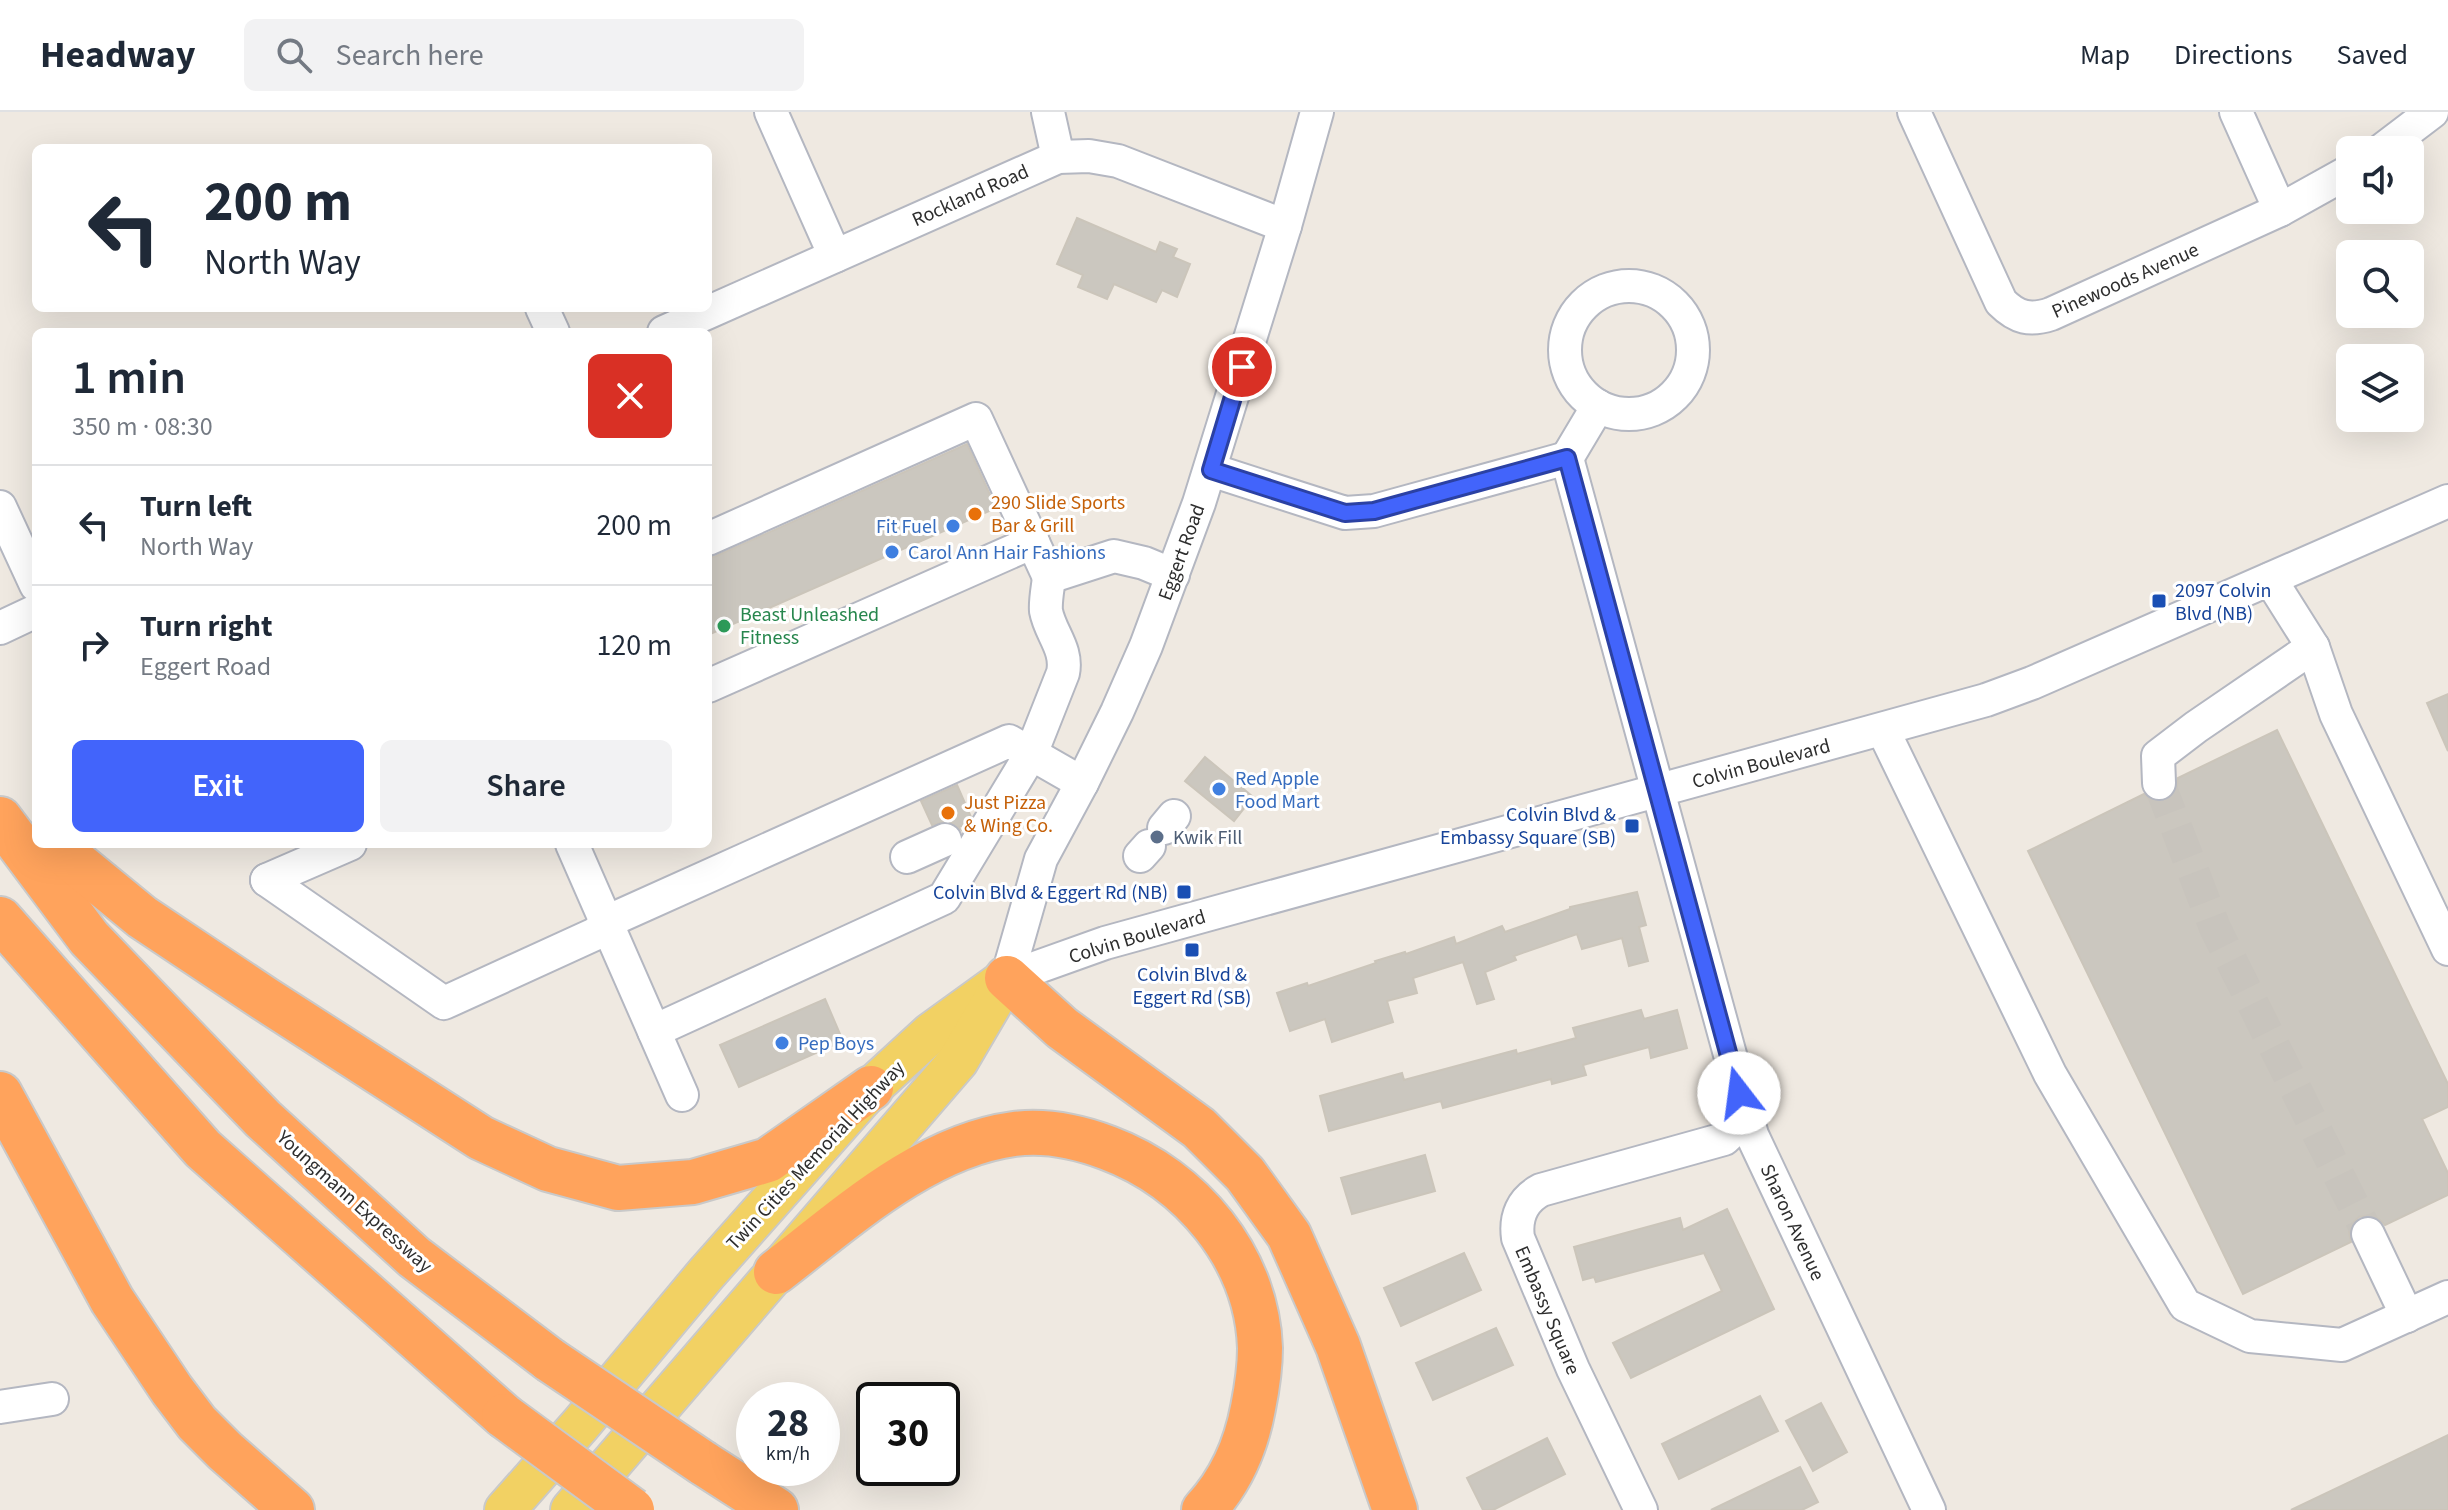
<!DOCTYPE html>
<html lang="en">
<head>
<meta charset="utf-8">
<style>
	:root { --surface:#fff; --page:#f2f2f3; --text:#1f2937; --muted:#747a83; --line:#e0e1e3; --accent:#4264fb }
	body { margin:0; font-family:"Source Sans 3",sans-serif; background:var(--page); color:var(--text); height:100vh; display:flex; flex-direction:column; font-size:30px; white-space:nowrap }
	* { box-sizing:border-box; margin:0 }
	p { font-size:26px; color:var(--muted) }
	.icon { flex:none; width:44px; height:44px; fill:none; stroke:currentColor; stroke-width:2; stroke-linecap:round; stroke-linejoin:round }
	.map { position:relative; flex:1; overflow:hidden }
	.details { position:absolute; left:32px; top:216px; width:680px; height:520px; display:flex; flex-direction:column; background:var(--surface); border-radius:12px; box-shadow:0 8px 32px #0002 }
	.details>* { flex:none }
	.hud { position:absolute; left:32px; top:32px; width:680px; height:168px; border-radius:12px; box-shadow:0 8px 32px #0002; background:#fff; color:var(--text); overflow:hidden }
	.tools { position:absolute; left:2336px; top:24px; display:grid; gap:16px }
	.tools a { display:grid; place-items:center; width:88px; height:88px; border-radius:12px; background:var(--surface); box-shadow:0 8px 32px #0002; font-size:40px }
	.speed { position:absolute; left:736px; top:1270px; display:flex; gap:16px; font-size:40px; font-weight:700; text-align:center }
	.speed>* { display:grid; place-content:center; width:104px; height:104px; border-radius:50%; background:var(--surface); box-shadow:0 8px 32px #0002; line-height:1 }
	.speed small { font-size:20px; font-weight:400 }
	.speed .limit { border:4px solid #111; border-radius:12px; background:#fff; color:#111 }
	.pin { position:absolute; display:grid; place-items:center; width:68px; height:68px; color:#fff; margin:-34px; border:4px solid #fff; border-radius:50%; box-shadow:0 2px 8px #0007 }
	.me { position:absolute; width:88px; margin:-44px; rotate:345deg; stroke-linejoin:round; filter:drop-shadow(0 0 6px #0008) }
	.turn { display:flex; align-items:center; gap:28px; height:168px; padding:0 40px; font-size:36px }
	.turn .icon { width:104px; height:104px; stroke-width:2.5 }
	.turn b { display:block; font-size:56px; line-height:68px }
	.round { display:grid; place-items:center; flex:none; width:84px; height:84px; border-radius:12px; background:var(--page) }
	.summary { display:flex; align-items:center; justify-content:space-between; height:136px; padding:0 40px }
	h1 { font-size:48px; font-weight:600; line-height:60px }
	.primary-button { display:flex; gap:16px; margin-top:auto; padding:16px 40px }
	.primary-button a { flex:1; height:92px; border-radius:12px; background:var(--accent); color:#fff; font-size:32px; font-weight:600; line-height:92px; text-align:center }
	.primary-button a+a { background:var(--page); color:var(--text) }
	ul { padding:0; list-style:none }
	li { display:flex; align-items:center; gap:24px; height:120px; padding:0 40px; border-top:2px solid var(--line) }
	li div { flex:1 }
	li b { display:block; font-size:30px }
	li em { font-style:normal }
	header { display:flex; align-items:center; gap:48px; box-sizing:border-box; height:112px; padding:0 40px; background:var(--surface); border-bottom:2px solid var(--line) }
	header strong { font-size:38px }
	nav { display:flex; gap:44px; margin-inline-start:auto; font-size:28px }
	.search { width:560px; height:72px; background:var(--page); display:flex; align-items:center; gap:20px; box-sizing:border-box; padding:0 28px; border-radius:12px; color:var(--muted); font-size:30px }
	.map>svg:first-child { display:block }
	.building { fill:#cbc7bf; stroke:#cbc5ba; stroke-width:2 }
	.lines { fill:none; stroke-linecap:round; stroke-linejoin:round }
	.minor-tunnel { stroke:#c8c4bd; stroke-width:32; stroke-dasharray:32 16; stroke-linecap:butt }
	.minor-casing { stroke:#b4b7c1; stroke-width:36 }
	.major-casing { stroke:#c9c9c9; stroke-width:44 }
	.highway-casing { stroke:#c9c9c9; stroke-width:48 }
	.minor { stroke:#fff; stroke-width:32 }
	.major { stroke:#f2d163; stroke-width:40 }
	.highway { stroke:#ffa35c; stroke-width:44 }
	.highway-bridge-casing { stroke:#c9c9c9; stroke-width:48; stroke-linecap:butt }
	.highway-bridge { stroke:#ffa35c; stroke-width:44 }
	.route-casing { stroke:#2b41a3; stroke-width:20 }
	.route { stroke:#4264fb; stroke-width:14 }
	.food-dot { fill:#e8710a; stroke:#fff; stroke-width:3 }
	.shop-dot { fill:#3f7fe0; stroke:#fff; stroke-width:3 }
	.transit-dot { fill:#1a4fb4; stroke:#fff; stroke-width:3 }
	.leisure-dot { fill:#2e9e5b; stroke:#fff; stroke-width:3 }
	.service-dot { fill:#5c6f8a; stroke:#fff; stroke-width:3 }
	.labels { text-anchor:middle; stroke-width:6; stroke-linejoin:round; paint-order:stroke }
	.street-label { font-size:20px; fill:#2e2e2e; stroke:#fff }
	.food-label { font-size:20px; fill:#c56008; stroke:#fff; text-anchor:start }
	.shop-label { font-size:20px; fill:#366cbe; stroke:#fff; text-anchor:start }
	.transit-label { font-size:20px; fill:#164399; stroke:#fff; text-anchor:end }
	.leisure-label { font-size:20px; fill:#27864d; stroke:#fff; text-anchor:start }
	.service-label { font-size:20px; fill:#4e5e75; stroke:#fff; text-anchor:start }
</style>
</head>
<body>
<header>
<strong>Headway</strong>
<div class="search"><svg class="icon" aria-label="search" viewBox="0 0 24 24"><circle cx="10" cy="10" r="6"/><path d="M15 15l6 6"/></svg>Search here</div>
<nav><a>Map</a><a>Directions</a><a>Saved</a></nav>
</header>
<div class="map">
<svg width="2448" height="1398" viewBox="0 0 2448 1398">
	<rect width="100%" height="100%" fill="#efe9e1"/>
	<!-- building -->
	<g class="building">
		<polygon points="1077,106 1156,140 1160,130 1177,137 1173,145 1190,152 1177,185 1162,178 1156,190 1114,172 1107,187 1078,175 1083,163 1057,152"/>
		<polygon points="967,332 996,396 708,523 708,446 716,444"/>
		<polygon points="2448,582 2448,639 2427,591"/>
		<polygon points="2277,618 2448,972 2448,995 2422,1007 2448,1061 2448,1083 2385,1113 2379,1107 2370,1103 2359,1105 2353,1111 2349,1120 2351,1130 2243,1182 2028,739 2144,682 2151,688 2159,690 2168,687 2176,679 2178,666"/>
		<polygon points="1205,645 1253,685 1234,709 1185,669"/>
		<polygon points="957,673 971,705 967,712 959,715 960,717 948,709 932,713 921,689"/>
		<polygon points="1637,780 1646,813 1639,815 1648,849 1629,854 1622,826 1582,837 1577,822 1514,844 1516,848 1485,860 1494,887 1477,892 1463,850 1413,866 1417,881 1387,889 1393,910 1332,930 1325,907 1290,919 1277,881 1307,871 1308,874 1376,851 1375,849 1405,840 1406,842 1454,825 1456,832 1502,814 1505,820 1570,797 1570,795"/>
		<polygon points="825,887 843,929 739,975 720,933"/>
		<polygon points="1641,898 1644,907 1677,898 1687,936 1651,946 1649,935 1583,953 1586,963 1552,972 1551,967 1443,996 1441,989 1329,1019 1320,984 1402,961 1404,968 1516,938 1517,942 1576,926 1573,916"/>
		<polygon points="1425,1043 1435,1079 1352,1102 1341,1066"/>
		<polygon points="1727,1097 1774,1197 1631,1266 1613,1231 1722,1179 1704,1141 1596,1170 1594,1165 1583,1168 1574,1135 1680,1106 1683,1118"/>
		<polygon points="1464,1141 1481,1178 1401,1214 1384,1176"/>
		<polygon points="1496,1216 1513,1253 1433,1288 1416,1251"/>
		<polygon points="1760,1284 1778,1319 1679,1367 1662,1332"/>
		<polygon points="1821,1291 1847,1340 1813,1359 1786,1309"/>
		<polygon points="2448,1323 2448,1398 2291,1398"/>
		<polygon points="1547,1326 1565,1362 1493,1398 1483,1398 1467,1366"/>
		<polygon points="1800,1355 1818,1390 1802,1398 1711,1398"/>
	</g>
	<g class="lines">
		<!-- minor-tunnel -->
		<polyline class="minor-tunnel" points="2159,671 2215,816 2368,1122"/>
		<!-- minor casing -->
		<g class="minor-casing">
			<g id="minor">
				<polyline points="771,0 835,144"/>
				<polyline points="1048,0 1058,45"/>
				<path d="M1914 0 2001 190C2017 206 2030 209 2051 202L2280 98 2350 59"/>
				<polyline points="2236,0 2280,98"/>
				<polyline points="2382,38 2432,0"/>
				<circle cx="1629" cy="238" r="64"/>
				<polyline points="542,196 553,220"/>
				<polyline points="664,220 1058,45 1089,44 1118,49 1285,114"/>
				<polyline points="1567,346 1752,1023 1929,1398"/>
				<polyline points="1567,346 1598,294"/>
				<polyline points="1211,358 1345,401 1374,399 1567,346"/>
				<polyline points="0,395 36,473"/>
				<polyline points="708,427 976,307 1049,465 1114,444 1144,451 1173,463"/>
				<polyline points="2270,467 2313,535 2336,602 2448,837"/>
				<polyline points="0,516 36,499"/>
				<polyline points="708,574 1033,430"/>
				<polyline points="1883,618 2050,962 2185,1193 2250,1224 2342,1233 2448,1185"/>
				<polyline points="2159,671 2158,644 2196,615 2313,535"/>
				<polyline points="1164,716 1174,704"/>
				<polyline points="572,732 682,983"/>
				<polyline points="1140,744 1149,734"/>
				<polyline points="907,745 945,728"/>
				<polyline points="267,768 444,891 595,822 613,807 1009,629 1082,671"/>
				<polyline points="267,768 350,732"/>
				<polyline points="1007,866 1105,831 1986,588 2032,571 2448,389"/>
				<polyline points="1007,866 1041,747 1082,671 1117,600 1146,534 1199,391 1285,114 1317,0"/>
				<path d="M654 919 944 786 1031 642 1063 561C1068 537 1050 521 1046 499 1045 489 1048 475 1049 465"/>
				<polyline points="2368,1122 2407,1204"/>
				<polyline points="0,1295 52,1287"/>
				<path d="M1641 1398 1573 1257 1518 1126C1515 1105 1522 1088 1541 1078L1724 1027 1740 1012 1743 996"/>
			</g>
		</g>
		<!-- major casing -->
		<g class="major-casing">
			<g id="major">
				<polyline points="505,1398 581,1312 706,1162 871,976 931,921 1007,866"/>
				<polyline points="571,1398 958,949 999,879"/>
			</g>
		</g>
		<!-- highway casing -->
		<g class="highway-casing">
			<g id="highway">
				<polyline points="0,707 89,826 263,1007 414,1145 550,1248"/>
				<polyline points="53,732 142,805 265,887 481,1026 548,1057 618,1076 693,1070 768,1048 871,976"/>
				<polyline points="0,807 203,1037 504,1304"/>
				<polyline points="1007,866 1062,916 1199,1016 1245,1062 1289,1123 1338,1234 1395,1398"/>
				<polyline points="0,982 112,1188 172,1278 197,1311 225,1339 292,1398"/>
				<path d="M776 1160C845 1107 924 1034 1014 1022 1045 1018 1079 1025 1108 1036 1191 1067 1257 1145 1260 1236 1260 1256 1257 1276 1253 1296 1246 1334 1231 1369 1204 1398"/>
				<polyline points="703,1351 776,1398"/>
			</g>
		</g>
		<!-- minor -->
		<use href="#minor" class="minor"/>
		<!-- major -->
		<use href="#major" class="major"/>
		<!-- highway -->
		<use href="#highway" class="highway"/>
		<!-- highway-bridge casing -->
		<g class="highway-bridge-casing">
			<g id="highway-bridge">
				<polyline points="550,1248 703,1351"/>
				<polyline points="504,1304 632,1398"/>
			</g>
		</g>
		<!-- highway-bridge -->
		<use href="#highway-bridge" class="highway-bridge"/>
	</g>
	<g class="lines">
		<!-- route casing -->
		<g class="route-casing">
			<polyline id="route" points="1242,255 1211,358 1345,401 1374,399 1567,346 1739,981"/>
		</g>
		<!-- route -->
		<use href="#route" class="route"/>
	</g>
	<!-- markers -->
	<g class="food-dot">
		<circle cx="975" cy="402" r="8"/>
		<circle cx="948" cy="701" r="8"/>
	</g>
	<g class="shop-dot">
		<circle cx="953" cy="414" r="8"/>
		<circle cx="892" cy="440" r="8"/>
		<circle cx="1219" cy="677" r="8"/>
		<circle cx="782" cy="931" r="8"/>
	</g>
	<g class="transit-dot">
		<rect x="2151" y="481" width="16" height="16" rx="4"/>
		<rect x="1624" y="706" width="16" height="16" rx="4"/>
		<rect x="1176" y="772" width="16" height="16" rx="4"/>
		<rect x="1184" y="830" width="16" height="16" rx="4"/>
	</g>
	<circle class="leisure-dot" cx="724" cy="514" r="8"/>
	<circle class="service-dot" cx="1157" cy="725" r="8"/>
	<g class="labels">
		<!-- street labels -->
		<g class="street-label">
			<text transform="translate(970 83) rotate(-24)" y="7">Rockland Road</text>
			<text transform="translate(2125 168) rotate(-24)" y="7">Pinewoods Avenue</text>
			<text transform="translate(1181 440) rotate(-70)" y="7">Eggert Road</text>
			<text transform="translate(1761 651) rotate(-15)" y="7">Colvin Boulevard</text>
			<text transform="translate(1137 824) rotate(-17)" y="7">Colvin Boulevard</text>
			<text transform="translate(815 1043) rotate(-47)" y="7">Twin Cities Memorial Highway</text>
			<text transform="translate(355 1089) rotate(42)" y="7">Youngmann Expressway</text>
			<text transform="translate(1793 1110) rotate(65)" y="7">Sharon Avenue</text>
			<text transform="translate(1548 1198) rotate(67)" y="7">Embassy Square</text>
		</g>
		<!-- food labels -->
		<g class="food-label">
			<text x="991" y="397">290 Slide Sports<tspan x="991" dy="23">Bar &amp; Grill</tspan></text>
			<text x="964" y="697">Just Pizza<tspan x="964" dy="23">&amp; Wing Co.</tspan></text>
		</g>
		<!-- shop labels -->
		<g class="shop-label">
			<text x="937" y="421" text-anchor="end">Fit Fuel</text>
			<text x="908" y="447">Carol Ann Hair Fashions</text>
			<text x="1235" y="673">Red Apple<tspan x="1235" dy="23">Food Mart</tspan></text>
			<text x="798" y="938">Pep Boys</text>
		</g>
		<!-- transit labels -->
		<g class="transit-label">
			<text x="2175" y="485" text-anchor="start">2097 Colvin<tspan x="2175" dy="23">Blvd (NB)</tspan></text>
			<text x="1616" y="709">Colvin Blvd &amp;<tspan x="1616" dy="23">Embassy Square (SB)</tspan></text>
			<text x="1168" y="787">Colvin Blvd &amp; Eggert Rd (NB)</text>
			<text x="1192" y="869" text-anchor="middle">Colvin Blvd &amp;<tspan x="1192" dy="23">Eggert Rd (SB)</tspan></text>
		</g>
		<!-- leisure labels -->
		<g class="leisure-label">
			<text x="740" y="509">Beast Unleashed<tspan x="740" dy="23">Fitness</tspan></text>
		</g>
		<!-- service labels -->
		<g class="service-label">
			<text x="1173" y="732">Kwik Fill</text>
		</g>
	</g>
</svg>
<div class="tools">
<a><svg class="icon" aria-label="sound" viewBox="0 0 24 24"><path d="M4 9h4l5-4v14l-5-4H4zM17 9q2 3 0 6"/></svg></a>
<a><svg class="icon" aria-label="search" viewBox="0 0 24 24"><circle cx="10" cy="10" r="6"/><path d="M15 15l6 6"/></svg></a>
<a><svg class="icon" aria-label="layers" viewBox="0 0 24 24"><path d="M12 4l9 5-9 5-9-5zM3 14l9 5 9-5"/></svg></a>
</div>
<div class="speed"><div>28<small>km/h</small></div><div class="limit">30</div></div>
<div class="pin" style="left:1242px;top:255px;background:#d93025"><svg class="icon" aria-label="arrive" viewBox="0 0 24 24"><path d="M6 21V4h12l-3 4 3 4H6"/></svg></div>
<svg class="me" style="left:1739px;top:981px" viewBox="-20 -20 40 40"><circle r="19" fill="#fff"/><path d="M0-13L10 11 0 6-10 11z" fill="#4264fb"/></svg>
<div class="hud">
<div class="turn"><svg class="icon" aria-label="left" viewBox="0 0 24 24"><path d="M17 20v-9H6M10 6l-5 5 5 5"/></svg><div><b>200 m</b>North Way</div></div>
</div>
<section class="details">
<div class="summary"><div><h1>1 min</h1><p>350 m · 08:30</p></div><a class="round" style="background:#d93025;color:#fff"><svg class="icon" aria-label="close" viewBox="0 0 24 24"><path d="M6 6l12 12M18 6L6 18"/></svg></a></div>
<ul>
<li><svg class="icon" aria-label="left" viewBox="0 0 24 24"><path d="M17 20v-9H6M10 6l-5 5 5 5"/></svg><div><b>Turn left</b><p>North Way</p></div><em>200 m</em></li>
<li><svg class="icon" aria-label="right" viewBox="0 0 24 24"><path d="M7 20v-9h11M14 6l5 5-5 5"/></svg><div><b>Turn right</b><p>Eggert Road</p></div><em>120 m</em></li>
</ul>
<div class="primary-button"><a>Exit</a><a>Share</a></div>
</section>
</div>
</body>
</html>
